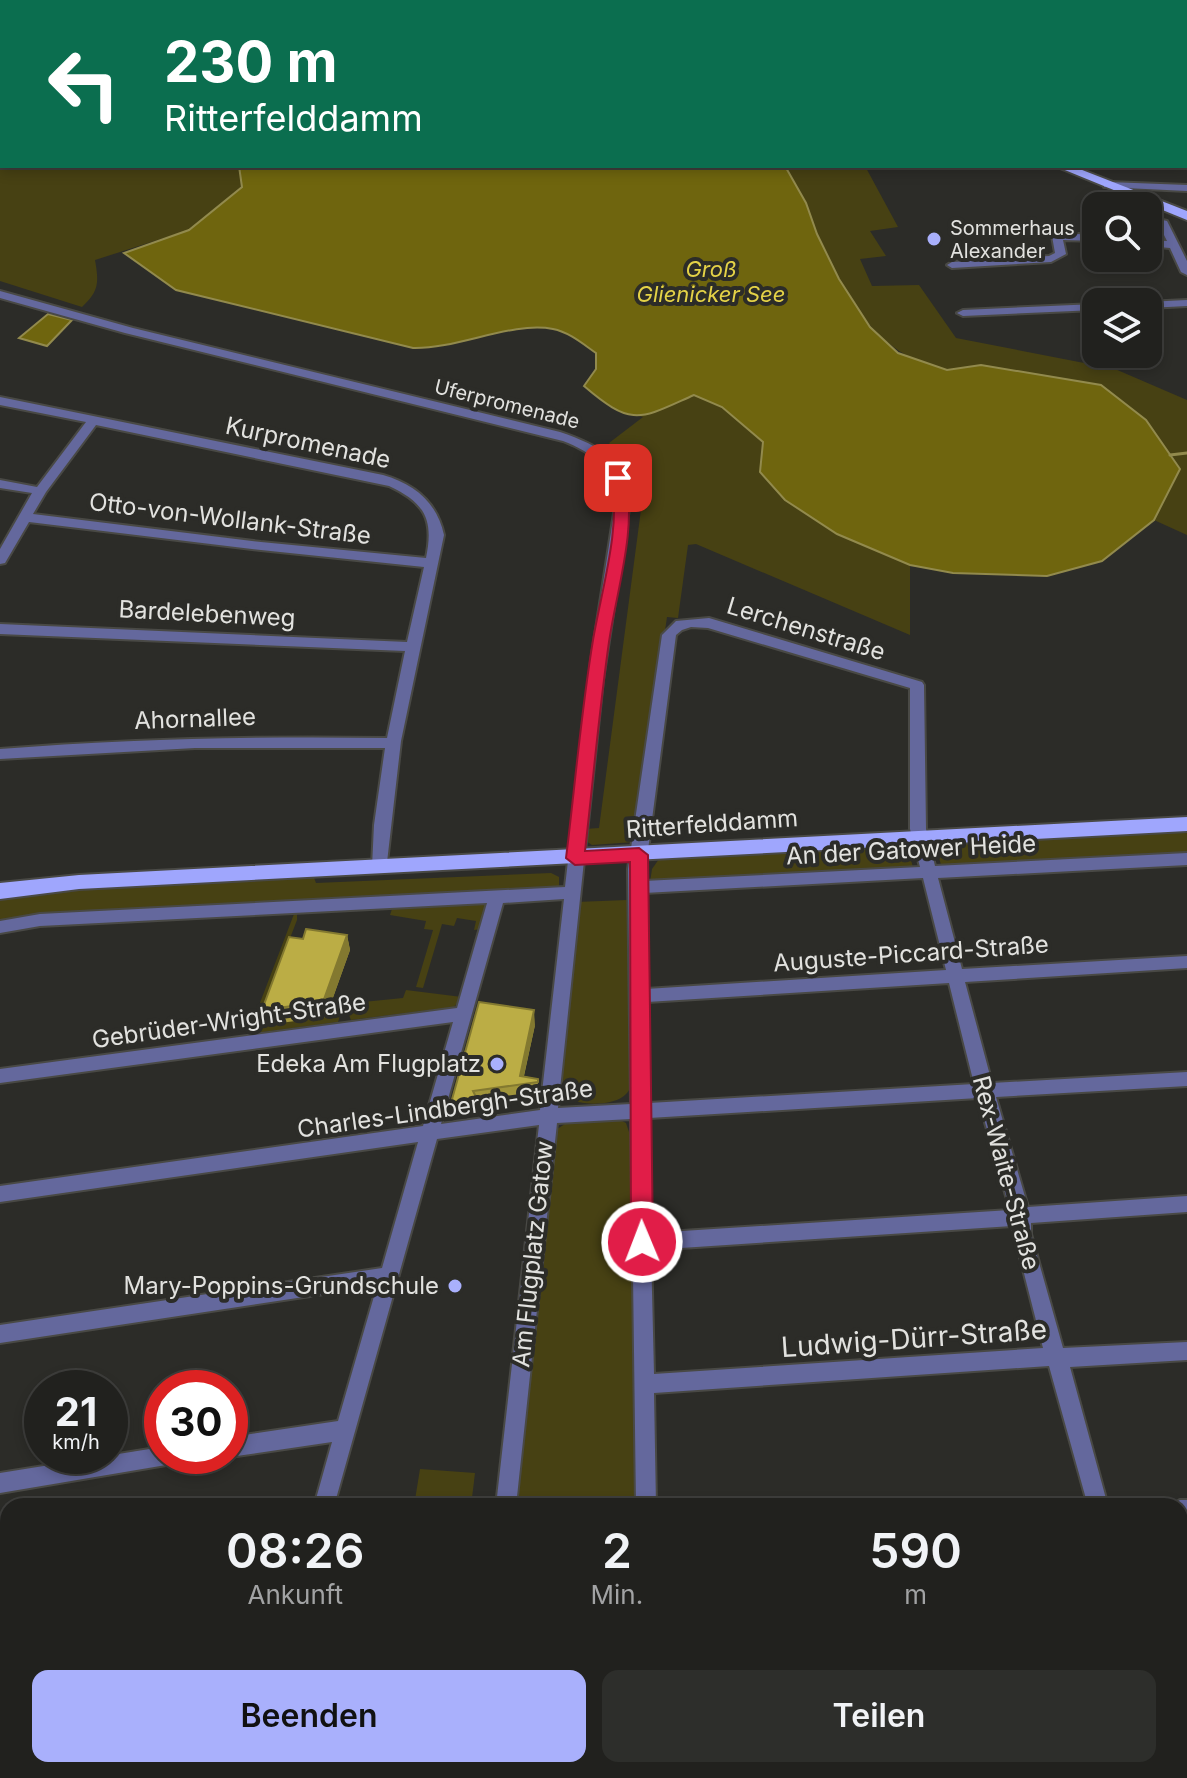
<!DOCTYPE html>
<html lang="de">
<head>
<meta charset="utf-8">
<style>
	:root { --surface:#21211e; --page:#2d2e2b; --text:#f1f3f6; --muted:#a2a3a4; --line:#3e3e3c; --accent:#a9b0fc }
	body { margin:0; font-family:Inter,sans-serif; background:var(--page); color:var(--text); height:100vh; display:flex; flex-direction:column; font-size:30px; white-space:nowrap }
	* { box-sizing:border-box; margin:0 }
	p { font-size:26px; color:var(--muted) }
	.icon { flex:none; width:44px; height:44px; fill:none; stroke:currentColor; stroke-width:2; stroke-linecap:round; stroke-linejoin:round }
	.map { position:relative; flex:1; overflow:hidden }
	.sheet { position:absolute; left:0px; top:1498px; width:1188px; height:280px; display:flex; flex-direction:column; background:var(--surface); border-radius:24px 24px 0 0; box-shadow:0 4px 12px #0003,0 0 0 2px var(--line) }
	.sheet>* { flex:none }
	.guide { position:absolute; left:0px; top:0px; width:1188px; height:168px; box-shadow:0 4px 12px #0003,0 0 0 2px var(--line); background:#0b6e4f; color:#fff; overflow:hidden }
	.controls { position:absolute; left:1082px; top:192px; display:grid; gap:16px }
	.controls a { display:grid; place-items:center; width:80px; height:80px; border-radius:16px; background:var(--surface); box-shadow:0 4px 12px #0003,0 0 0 2px var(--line); font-size:40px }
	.speed { position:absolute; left:24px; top:1370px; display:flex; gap:16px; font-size:40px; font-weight:700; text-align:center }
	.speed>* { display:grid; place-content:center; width:104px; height:104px; border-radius:50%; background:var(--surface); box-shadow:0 4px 12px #0003,0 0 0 2px var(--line); line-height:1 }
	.speed small { font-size:20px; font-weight:400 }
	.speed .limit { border:12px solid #d22; background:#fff; color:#111 }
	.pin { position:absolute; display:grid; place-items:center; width:68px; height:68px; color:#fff; margin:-34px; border-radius:16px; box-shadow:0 4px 12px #0006 }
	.me { position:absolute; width:88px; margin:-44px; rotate:359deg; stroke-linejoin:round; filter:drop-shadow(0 0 6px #0008) }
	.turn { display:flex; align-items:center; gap:28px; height:168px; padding:0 32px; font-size:36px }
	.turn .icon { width:104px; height:104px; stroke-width:2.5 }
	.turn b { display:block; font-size:56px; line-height:68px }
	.eta { display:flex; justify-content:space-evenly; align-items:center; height:136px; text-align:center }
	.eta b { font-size:48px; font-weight:600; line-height:56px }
	.primary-button { display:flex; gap:16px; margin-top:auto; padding:16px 32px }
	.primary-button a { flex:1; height:92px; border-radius:16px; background:var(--accent); color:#111; font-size:32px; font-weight:600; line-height:92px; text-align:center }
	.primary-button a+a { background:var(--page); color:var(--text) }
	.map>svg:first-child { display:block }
	.green { fill:#474113 }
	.water { fill:#6f650e; stroke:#928a4d; stroke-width:2 }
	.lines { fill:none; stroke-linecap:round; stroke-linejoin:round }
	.stream { stroke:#928a4d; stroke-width:3 }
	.minor-casing { stroke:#494945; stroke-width:4 }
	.major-casing { stroke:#494945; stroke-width:4 }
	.minor { fill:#64689d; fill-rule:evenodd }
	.major { fill:#9fa6fd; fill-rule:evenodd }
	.wall { fill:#a1953b }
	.shaded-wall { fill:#837930 }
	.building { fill:#bbad45; stroke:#837930; stroke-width:2 }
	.route { fill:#e11d48; stroke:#92132f; stroke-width:2 }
	.poi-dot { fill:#a9b0fc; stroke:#2c2c28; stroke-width:3 }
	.labels { text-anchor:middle; stroke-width:8; stroke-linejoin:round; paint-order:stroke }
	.far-poi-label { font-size:20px; fill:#e2e2df; stroke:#2c2c28; text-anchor:start }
	.far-street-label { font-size:20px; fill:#e2e2df; stroke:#2c2c28 }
	.far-water-label { font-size:22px; font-style:italic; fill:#e4d247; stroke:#2c2c28 }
	.street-label { font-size:24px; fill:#e2e2df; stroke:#2c2c28 }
	.poi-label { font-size:24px; fill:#e2e2df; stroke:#2c2c28; text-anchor:end }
	.near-street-label { font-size:28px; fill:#e2e2df; stroke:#2c2c28 }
</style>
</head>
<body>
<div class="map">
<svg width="1187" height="1778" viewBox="0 0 1187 1778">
	<rect width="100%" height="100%" fill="#2c2c28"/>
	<!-- green -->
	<g class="green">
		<path d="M0 110 2 166H239L242 186 189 230 95 260C99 283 99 291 82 307L0 281Z"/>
		<path d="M785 166H865L898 227 870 231 886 256 860 259 872 286 919 285 956 338 1115 369 1187 400V535L1154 520 1180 469 981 365C970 367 955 371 945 369 847 350 828 241 785 166Z"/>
		<path d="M667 381 722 407 763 442 760 472 785 500 837 534 910 565V635L696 544 688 545 678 618 667 617 634 842 592 845 586 841 585 829 599 828 642 502 635 471 609 443 643 417C619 412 603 402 584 386Z"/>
		<polygon points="1187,829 1187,855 947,867 941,865 935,842"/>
		<polygon points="906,844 913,867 910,869 650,882 652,869 659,859"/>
		<polygon points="551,873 559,877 559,888 0,922 0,897 76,888 313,875 316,883"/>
		<path d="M627 900 630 1088C622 1109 573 1107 558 1093L576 902Z"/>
		<polygon points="483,903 487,909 481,929 474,930 476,921 457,918 454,926 442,924 423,988 416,987 433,930 424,929 426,921 390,915 392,909"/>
		<polygon points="294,914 297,914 297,920 279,967 331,1003 344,1004 338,1022 248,1034"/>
		<polygon points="406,990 462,997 454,1007 351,1020 349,1015 353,1003 403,998"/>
		<polygon points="620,1120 626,1123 630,1135 635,1506 512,1506 551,1133 568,1122"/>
		<polygon points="420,1469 475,1473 471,1506 414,1506"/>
	</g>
	<!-- water -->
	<g class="water">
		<path d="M239 166H785L806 203 817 234 839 279 870 327 898 353 947 370 981 365 1101 385 1146 420 1180 469 1154 520 1102 561 1047 576 953 573 910 565 837 534 785 500 760 472 763 442 722 407 694 395C640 419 633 428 584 386L596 369V353C583 344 569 332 553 329 512 321 458 349 413 348L176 290 124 253 189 230 242 187Z"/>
		<polygon points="48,314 72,320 47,346 19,338"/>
	</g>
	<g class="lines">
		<!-- stream -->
		<polyline class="stream" points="1170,455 1187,453"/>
		<!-- minor casing -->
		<g class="minor-casing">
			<g id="minor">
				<polygon points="567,0 579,0 580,2 568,2"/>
				<polygon points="800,0 814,0 815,2 801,2"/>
				<polygon points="985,0 1017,0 1018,2 984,2"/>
				<polygon points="1057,0 1065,0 1065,1 1056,2"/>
				<polygon points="1186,1 1187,1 1187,7 1186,2 1183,2"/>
				<polygon points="1108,182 1187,185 1187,191 1104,187 1104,183"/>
				<polygon points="1158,219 1167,221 1187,261 1187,275 1181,272 1170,248 1148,246 1148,240 1167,241 1157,221"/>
				<polygon points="1057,233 1096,235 1096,241 1063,240 1066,254 1051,262 952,268 947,265 952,262 1049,256 1055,253 1052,236"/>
				<path d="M0 291 133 328 560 432C601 446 630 462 629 509L603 680 558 1108 631 1104 628 869 662 635 676 621 709 618 922 682 924 685 926 829 935 866 1187 853V865L938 878 962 969 1187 956V968L965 982 992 1083 1187 1072V1086L996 1097 1028 1207 1187 1196V1212L1031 1223V1234L1063 1348 1187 1342V1360L1070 1367 1108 1506H1088L1049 1366 654 1393 656 1506H636L631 1119 557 1123 516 1506H496L539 1125 437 1139 334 1506H314L332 1442 230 1457 228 1456H230V1437L338 1421 377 1286 0 1343V1325L382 1268 418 1142 0 1202V1186L423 1126 453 1022 0 1083V1069L457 1008 487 903 40 926 0 933V921L40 914 565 887 591 661 616 500C614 467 591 452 563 441L125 333 0 298ZM691 627 708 628 910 688V829L920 867 644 881 676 635 682 630ZM923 878 946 970 646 989 644 893ZM564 899 540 1110 441 1124 503 903ZM949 983 974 1084 649 1103 647 1002ZM978 1098 1010 1210 651 1233 649 1118ZM1012 1226 1043 1348 654 1374 651 1250Z"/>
				<polygon points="1187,300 1187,306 1148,308 1146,302"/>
				<polygon points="1096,304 1096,310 963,316 957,313 963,310"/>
				<path d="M0 397 383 475C414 484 437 502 444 535L401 741 386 871 380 873 372 867 374 825 385 748H195L0 759V749C129 739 257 736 387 738L405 651 0 634V624L407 642 424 567 261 550 29 522 5 563 0 564V549L32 493 0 488V480L37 487 86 422 0 405ZM96 425 389 486C425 503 434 519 426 558L261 542 33 514 46 492Z"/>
				<polygon points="162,1447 162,1456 181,1456 178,1463 0,1493 0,1473"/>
				<polygon points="1180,1500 1187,1500 1187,1520 1180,1520 1180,1506 1171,1506"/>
				<polygon points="8,1649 8,1671 0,1673 0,1651"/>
				<rect x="1180" y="1707" width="7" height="22"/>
				<polygon points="237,1770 261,1770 259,1778 235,1778"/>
				<polygon points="465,1770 489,1770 488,1778 464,1778"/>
				<polygon points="536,1770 600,1770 596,1778 532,1778"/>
				<rect x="638" y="1770" width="24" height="8"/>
				<polygon points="1155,1770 1179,1770 1181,1778 1157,1778"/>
			</g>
		</g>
		<!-- major casing -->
		<g class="major-casing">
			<g id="major">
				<polygon points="941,0 953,0 954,2 942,2"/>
				<polygon points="1055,166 1072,166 1187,211 1187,220"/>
				<polygon points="1187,817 1187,831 79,889 0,899 0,883 79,875"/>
			</g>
		</g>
		<!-- minor -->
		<use href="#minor" class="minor"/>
		<!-- major -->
		<use href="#major" class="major"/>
	</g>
	<!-- wall -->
	<g class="wall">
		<polygon points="347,935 350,950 326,1017 265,1025 262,1010 303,939"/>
		<polygon points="535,1025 524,1076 538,1079 538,1097 477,1105 478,1114 452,1117 451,1103"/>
	</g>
	<!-- shaded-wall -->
	<g class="shaded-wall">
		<polygon points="347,935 350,950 326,1017 323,1002"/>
		<polygon points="534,1010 535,1025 522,1084 520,1076"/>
	</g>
	<!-- building -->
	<g class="building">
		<polygon points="306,929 347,935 323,1002 262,1010 289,937 303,939"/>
		<polygon points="479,1002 534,1010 520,1076 538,1079 538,1082 473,1091 477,1099 451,1103"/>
	</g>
	<!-- route -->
	<path class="route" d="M618 473 625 478C638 526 616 593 609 642 599 712 593 782 585 851L639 848 648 855 653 1242 650 1249 642 1252 635 1249 631 1242 630 862 575 865 566 858C575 786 581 712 593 640 601 592 622 525 611 478Z"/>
	<!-- markers -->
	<g class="poi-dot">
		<circle cx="934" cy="239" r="8"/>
		<circle cx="497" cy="1064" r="8"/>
		<circle cx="455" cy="1286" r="8"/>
	</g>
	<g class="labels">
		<!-- far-poi labels -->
		<g class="far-poi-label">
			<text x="950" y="235">Sommerhaus<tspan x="950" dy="23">Alexander</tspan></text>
		</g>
		<!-- far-street labels -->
		<g class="far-street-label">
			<text transform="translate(507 404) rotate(14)" y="7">Uferpromenade</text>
		</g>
		<!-- far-water labels -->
		<g class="far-water-label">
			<text x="711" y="277">Groß<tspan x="711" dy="25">Glienicker See</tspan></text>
		</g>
		<!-- street labels -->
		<g class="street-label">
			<text transform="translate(308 443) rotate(12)" y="8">Kurpromenade</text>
			<text transform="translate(230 519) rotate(7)" y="8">Otto-von-Wollank-Straße</text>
			<text transform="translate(207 614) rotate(3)" y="8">Bardelebenweg</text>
			<text transform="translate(806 629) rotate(17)" y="8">Lerchenstraße</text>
			<text transform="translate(195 719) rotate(-2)" y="8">Ahornallee</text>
			<text transform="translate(712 824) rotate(-4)" y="8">Ritterfelddamm</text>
			<text transform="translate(911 850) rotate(-3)" y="8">An der Gatower Heide</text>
			<text transform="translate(911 954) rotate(-4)" y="8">Auguste-Piccard-Straße</text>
			<text transform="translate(229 1021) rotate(-8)" y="8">Gebrüder-Wright-Straße</text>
			<text transform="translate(445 1109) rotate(-8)" y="8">Charles-Lindbergh-Straße</text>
			<text transform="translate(1006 1173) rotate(75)" y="8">Rex-Waite-Straße</text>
			<text transform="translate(533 1254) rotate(-84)" y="8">Am Flugplatz Gatow</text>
		</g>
		<!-- poi labels -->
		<g class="poi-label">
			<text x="481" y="1072">Edeka Am Flugplatz</text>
			<text x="439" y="1294">Mary-Poppins-Grundschule</text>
		</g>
		<!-- near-street labels -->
		<g class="near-street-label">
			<text transform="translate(914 1338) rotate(-4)" y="10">Ludwig-Dürr-Straße</text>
		</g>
	</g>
</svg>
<div class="controls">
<a><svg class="icon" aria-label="search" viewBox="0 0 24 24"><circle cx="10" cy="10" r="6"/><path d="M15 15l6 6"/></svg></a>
<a><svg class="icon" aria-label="layers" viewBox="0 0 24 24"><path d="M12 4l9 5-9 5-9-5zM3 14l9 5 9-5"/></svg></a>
</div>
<div class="speed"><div>21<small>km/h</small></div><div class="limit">30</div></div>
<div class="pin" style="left:618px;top:478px;background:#d93025"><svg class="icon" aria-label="arrive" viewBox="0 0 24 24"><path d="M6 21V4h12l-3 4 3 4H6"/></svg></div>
<svg class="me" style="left:642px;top:1242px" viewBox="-20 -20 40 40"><circle r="17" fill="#e11d48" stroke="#fff" stroke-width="3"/><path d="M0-11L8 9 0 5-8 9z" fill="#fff"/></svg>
<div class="guide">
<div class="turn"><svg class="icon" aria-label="left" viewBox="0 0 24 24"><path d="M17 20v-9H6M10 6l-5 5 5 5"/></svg><div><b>230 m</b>Ritterfelddamm</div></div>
</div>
<section class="sheet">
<div class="eta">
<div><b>08:26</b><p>Ankunft</p></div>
<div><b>2</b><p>Min.</p></div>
<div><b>590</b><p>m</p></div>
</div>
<div class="primary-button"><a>Beenden</a><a>Teilen</a></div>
</section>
</div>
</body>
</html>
